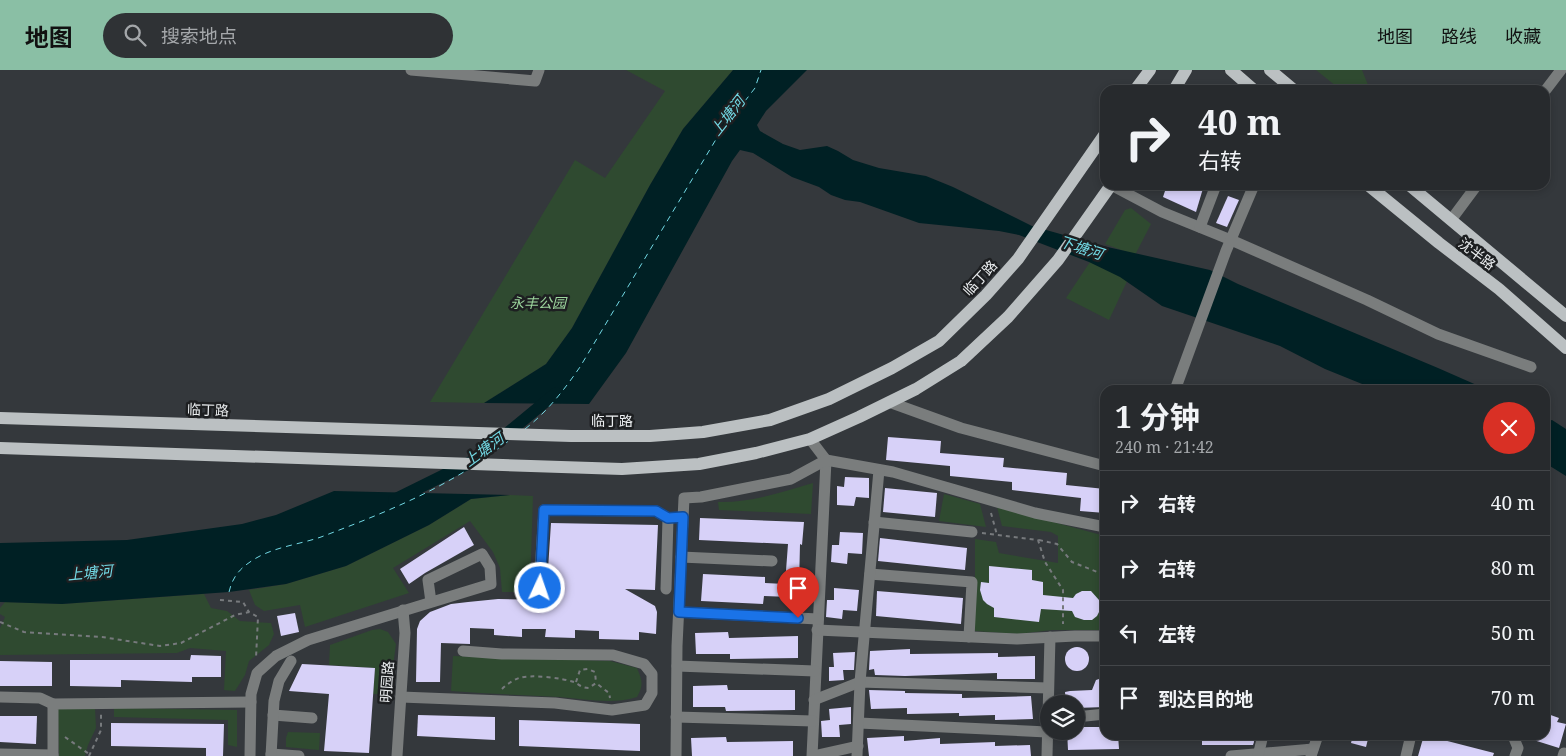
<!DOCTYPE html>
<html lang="zh">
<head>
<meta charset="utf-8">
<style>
	:root { --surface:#272a2d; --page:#2f3235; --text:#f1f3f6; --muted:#a4a7aa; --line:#434649; --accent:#8abfa5 }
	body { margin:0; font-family:"Noto Serif","Noto Sans SC",serif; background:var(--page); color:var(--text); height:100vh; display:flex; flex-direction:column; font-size:19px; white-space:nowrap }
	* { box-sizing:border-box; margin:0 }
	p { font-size:16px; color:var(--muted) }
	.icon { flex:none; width:28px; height:28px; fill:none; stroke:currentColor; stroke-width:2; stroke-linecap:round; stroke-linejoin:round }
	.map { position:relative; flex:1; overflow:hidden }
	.panel { position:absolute; left:1100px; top:315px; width:450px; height:355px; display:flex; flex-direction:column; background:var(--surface); border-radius:15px; box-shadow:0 2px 8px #0003,0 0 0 1px var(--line) }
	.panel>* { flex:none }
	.top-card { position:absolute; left:1100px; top:15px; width:450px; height:105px; border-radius:15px; box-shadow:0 2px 8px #0003,0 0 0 1px var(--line); background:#272a2d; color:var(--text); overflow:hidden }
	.fabs { position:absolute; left:1040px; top:625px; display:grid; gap:10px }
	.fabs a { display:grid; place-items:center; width:45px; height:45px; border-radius:50%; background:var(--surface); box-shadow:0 2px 8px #0003,0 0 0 1px var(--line); font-size:25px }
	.pin { position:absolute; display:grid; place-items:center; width:42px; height:42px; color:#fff; margin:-51px -21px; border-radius:50% 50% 50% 0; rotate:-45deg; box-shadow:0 0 5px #0007 }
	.pin .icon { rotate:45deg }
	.me { position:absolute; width:55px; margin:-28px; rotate:3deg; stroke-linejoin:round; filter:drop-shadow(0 0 4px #0008) }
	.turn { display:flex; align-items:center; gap:18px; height:105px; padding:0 15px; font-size:22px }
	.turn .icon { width:65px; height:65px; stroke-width:2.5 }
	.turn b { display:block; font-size:35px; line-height:42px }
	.round { display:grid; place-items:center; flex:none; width:52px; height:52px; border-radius:26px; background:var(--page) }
	.summary { display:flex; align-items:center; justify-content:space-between; height:85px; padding:0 15px }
	h1 { font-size:30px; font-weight:700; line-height:38px }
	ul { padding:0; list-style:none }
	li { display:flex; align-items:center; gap:15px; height:65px; padding:0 15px; border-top:1px solid var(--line) }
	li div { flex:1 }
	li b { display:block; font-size:19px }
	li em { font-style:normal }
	header { display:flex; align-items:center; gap:30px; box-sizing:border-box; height:70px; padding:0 25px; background:var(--accent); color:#111 }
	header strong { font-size:24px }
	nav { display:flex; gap:28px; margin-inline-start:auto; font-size:18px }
	.search { width:350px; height:45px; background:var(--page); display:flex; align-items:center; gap:12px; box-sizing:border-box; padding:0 18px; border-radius:28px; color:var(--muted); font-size:19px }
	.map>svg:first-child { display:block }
	.green { fill:#2f4a30 }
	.water { fill:#002024 }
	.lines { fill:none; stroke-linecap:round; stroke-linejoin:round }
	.canal { stroke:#002024; stroke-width:12 }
	.ferry { stroke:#72d9e5; stroke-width:1; stroke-dasharray:6 5; stroke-linecap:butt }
	.building { fill:#d7d1f8 }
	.path { stroke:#777a7d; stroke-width:2; stroke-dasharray:4 4; stroke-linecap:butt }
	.minor { stroke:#7a7d7d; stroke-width:11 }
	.major { stroke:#bbc0c2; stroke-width:12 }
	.route-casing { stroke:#114b97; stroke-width:12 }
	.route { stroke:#1a73e8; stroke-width:9 }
	.labels { text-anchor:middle; stroke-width:5; stroke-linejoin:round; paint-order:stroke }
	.street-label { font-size:14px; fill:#e9ecee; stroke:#1d1f21 }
	.park-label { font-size:14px; font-style:italic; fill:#9dd69e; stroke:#1d1f21 }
	.water-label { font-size:15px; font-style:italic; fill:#72d9e5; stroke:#1d1f21 }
</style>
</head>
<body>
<header>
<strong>地图</strong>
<div class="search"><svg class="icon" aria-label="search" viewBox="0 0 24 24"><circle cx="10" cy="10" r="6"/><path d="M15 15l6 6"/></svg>搜索地点</div>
<nav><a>地图</a><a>路线</a><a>收藏</a></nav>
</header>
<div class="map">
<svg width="1566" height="686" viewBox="0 0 1566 686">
	<rect width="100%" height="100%" fill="#34383c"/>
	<!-- green -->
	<g class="green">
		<polygon points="626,0 733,0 683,59 650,115 572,258 546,294 484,333 430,332 575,90 605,108 665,21"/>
		<polygon points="1316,0 1362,0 1370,20 1341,20"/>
		<polygon points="1131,138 1151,154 1135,185 1105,174 1125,140"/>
		<polygon points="1090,192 1129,207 1109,250 1066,228"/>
		<path d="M813 413 811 444 719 440 718 432C751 433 782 422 813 413Z"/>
		<polygon points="944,424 980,434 986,457 939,451"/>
		<polygon points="510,425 533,426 530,522 502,522 500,498 493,482 470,451 393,498 409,523 305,557 300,535 264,541 255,535 249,520 286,514 346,496 429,455 471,429"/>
		<polygon points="997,437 1105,466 1105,560 1052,560 1018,564 975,561 975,469 996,472 999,483 1058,493 1058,466 1051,462 1002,456"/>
		<polygon points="204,524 211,538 227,541 240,551 271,553 274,564 269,575 249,591 245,605 235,621 224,620 226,581 190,578 177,583 0,585 0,558 5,547 0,544 0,538 5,532 62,534"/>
		<polygon points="380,559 388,562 396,574 389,625 373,624 375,598 329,595 330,575 372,560"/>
		<path d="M453 586 610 591 637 598C642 610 644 615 637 627 611 635 586 629 560 627 524 625 488 624 451 621Z"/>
		<polygon points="95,638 96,658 88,675 85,686 59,686 58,639"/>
		<polygon points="114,638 237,640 237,677 228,675 228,650 114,647"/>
		<polygon points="288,662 320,663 319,680 286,677 286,668"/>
	</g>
	<!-- water -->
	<g class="water">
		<polygon points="733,0 807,0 766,41 757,55 760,61 783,74 800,80 827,76 838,81 853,90 879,98 926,106 953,117 1032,156 1103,176 1210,200 1238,214 1438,298 1488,320 1377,320 1325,299 1280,276 1162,236 1120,207 1089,192 1019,165 999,161 919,153 860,132 845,130 831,125 819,117 792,107 753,83 740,80 732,91 626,283 589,334 484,333 546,294 572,258 650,115 683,59"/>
		<polygon points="1552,350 1566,359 1566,406 1545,393 1545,352"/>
		<polygon points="334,421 510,425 471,429 429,455 346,496 286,514 229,522 62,534 0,532 0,473 127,470 242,454 276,445"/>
	</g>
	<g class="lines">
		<!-- canal -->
		<polyline class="canal" points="394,430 475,390 556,323"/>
		<!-- ferry -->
		<g class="ferry">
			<path d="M525 359C547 342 564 320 580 297L718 66 755 18 761 0"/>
			<polyline points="485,388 510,370"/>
			<path d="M229 522C232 509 238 500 250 492 271 477 298 475 321 467 371 448 422 428 467 400"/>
		</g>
	</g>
	<!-- building -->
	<g class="building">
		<polygon points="1167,115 1204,115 1196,142 1163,127"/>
		<polygon points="1228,126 1239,130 1227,157 1216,153"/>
		<polygon points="888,367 941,371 940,383 1004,388 1003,397 1067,403 1066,415 1105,419 1105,443 1080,441 1081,428 1012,420 1012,412 950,406 950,396 886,390"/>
		<polygon points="845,407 869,408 869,428 856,427 854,436 837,435 837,416 844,417"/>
		<polygon points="885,418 937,423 935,447 883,442"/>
		<polygon points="700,448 804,452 802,475 800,474 799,516 795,523 790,527 764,526 763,534 701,531 703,504 765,507 765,513 785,514 788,474 699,470"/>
		<polygon points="551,453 658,455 655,520 625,519 655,536 657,542 656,564 639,562 639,570 599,569 599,561 575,560 575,568 545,567 546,559 522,559 522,567 494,565 494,559 470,558 470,574 441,573 440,612 416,612 417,559 420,551 430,542 451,534 468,532 498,529 546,530"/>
		<polygon points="464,457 474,475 425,503 409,514 400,499"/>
		<polygon points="840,462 863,463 862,484 848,483 847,494 831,492 832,475 839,475"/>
		<polygon points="880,468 967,478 965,500 878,491"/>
		<polygon points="989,496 1032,500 1032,510 1043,512 1043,525 1073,528 1076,524 1082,521 1091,521 1099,530 1099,542 1097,546 1092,550 1084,550 1075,547 1072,541 1041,539 1039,552 994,547 994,538 987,534 983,530 980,520 981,512 989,513"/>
		<polygon points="834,518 859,520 857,541 843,540 842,549 826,547 827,530 834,530"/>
		<polygon points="877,521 963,528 961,554 876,546"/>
		<polygon points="295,543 299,562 281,566 277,546"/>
		<polygon points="728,562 729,568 798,566 798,588 730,589 730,584 696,584 695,563"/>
		<circle cx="1077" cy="589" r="12"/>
		<polygon points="910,579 910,584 998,583 998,587 1035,586 1035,609 997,609 997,603 905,606 875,605 874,599 869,600 870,581"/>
		<polygon points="855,582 854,600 843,600 844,610 829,611 829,597 834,597 833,583"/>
		<polygon points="191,585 221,586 221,607 192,607 192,612 121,610 121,617 70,616 70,590 190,590"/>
		<polygon points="0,591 52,592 52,616 0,616"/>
		<polygon points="302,594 375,598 369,683 324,681 329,624 289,621"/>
		<polygon points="1105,607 1105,637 1076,638 1076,634 1066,634 1065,622 1070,621 1092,620 1096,610"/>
		<polygon points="727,615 728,620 795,620 795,640 726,641 725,637 693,637 693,616"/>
		<polygon points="869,620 905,621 905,623 962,624 962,628 1031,626 1033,649 995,650 995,645 959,646 959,643 907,644 907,638 871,639"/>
		<polygon points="851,637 851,654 839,655 840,667 822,667 821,651 830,650 829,639"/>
		<polygon points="1545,643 1559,648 1557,652 1566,654 1559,678 1524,667 1524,665 1545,665"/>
		<polygon points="418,645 495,647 495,670 417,666"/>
		<polygon points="0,646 37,646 36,674 0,672"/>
		<polygon points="519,650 640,654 640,681 519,676"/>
		<polygon points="111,653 224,654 223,686 206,686 206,678 111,676"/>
		<polygon points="1076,657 1105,657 1105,665 1118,665 1119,679 1068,680 1067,661 1076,661"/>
		<polygon points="1202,665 1253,665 1254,672 1253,675 1202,675"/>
		<polygon points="1353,665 1369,665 1366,677 1351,673"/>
		<polygon points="1424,665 1494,683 1493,686 1418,686"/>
		<polygon points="904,666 904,671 940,668 940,674 995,672 995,676 1030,675 1031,686 869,686 867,668"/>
		<polygon points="726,667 727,672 793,671 793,686 692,686 691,668"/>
	</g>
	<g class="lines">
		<!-- path -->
		<g class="path">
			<polyline points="991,443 997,465"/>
			<polyline points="982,463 1038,470 1045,492 1063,520 1063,554"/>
			<polyline points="1039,470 1057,474 1072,492 1105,505"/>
			<polyline points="220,530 243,532 249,542"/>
			<polyline points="0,552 24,562 102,567 160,576 181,573 235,545 249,542 258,547 256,588"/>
			<polyline points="576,612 580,600 588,599 595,602 596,613"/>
			<path d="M502 619C506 615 513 610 519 608 531 604 562 608 574 612 580 615 582 618 589 618L596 613 609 623 610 628"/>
			<polyline points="65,667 89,684"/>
			<polyline points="89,686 101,660 101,644"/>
		</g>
		<!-- minor -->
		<g class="minor">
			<polyline points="411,0 535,11 539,0"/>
			<polyline points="1545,21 1561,0"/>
			<polyline points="1111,115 1162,142 1231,170 1367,230 1438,264 1531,297"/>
			<polyline points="1451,150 1477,115"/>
			<polyline points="1200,157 1216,115"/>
			<polyline points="1175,320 1226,181 1254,115"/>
			<polyline points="889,332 961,358 1105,396"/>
			<polyline points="810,369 826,390 812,686"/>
			<polyline points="874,452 972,462"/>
			<polyline points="681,487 772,491"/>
			<polyline points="870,504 972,512 969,567"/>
			<polyline points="539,518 544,440 656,441 668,448 666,519"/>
			<polyline points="679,542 818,549"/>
			<polyline points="817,560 1017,569 1075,566 1105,566"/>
			<polyline points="677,596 815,601"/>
			<polyline points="0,627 40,628 53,634"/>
			<polyline points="401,627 555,633 612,640 645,635 652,623 652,604 644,594 613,585 502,584 463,581"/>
			<polyline points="814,630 860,612 1048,618"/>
			<polyline points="273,645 312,648"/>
			<polyline points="676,647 813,651"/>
			<polyline points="1076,647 1105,644"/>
			<polyline points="859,653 1047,662"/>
			<polyline points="1510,665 1513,666 1518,678 1515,686"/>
			<polyline points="0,684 53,685"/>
			<polyline points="271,684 299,686"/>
			<polyline points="53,686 53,634 251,632"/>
			<polyline points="250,686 251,624 257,603 276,586 308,570 491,514 490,497 482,484 428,510 431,532"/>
			<polyline points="271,686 274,631 279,611 291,591"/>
			<polyline points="397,686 405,563 403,540"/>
			<polyline points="676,686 677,576 684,428 701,427 791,409 826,390 893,402 1035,443 1105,457"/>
			<polyline points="813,686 858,676"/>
			<polyline points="857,686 860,612 879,400"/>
			<polyline points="1047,686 1050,567"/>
			<polyline points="1231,686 1313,679"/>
			<polyline points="1258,686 1263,665"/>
			<polyline points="1311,686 1318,665"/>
			<polyline points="1406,686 1411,665"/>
			<polyline points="1563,686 1564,683 1566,684"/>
		</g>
		<!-- major -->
		<g class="major">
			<polyline points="1231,0 1254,20"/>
			<polyline points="1270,0 1294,20"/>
			<polyline points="1135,20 1150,0"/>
			<polyline points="1174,20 1186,0"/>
			<polyline points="1368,115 1439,173 1499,219 1566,278"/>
			<polyline points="1409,115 1566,246"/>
			<polyline points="0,348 571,366 650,366 703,362 770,350 829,329 892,298 939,271 986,225 1018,189 1105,64"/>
			<polyline points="0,378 622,399 699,394 756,383 810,369 859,347 916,319 961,291 1008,247 1058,190 1111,115"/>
		</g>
	</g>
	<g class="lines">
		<!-- route casing -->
		<g class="route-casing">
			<polyline id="route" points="540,518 544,440 656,441 668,448 683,447 679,542 798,548"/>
		</g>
		<!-- route -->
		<use href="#route" class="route"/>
	</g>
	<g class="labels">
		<!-- street labels -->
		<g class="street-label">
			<text transform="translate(1477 184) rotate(37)" y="5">沈半路</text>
			<text transform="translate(980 208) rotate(-47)" y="5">临丁路</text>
			<text transform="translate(208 340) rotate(2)" y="5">临丁路</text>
			<text x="612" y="356">临丁路</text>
			<text transform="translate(387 612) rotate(-86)" y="5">明园路</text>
		</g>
		<!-- park labels -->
		<g class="park-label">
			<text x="538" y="238">永丰公园</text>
		</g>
		<!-- water labels -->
		<g class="water-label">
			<text transform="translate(728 46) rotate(-52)" y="5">上塘河</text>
			<text transform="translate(1081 178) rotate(18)" y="5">下塘河</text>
			<text transform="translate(484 380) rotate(-36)" y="5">上塘河</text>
			<text transform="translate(90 503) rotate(-5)" y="5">上塘河</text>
		</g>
	</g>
</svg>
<div class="fabs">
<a><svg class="icon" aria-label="layers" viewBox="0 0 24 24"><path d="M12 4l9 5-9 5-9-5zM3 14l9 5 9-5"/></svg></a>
</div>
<div class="pin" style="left:798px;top:548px;background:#d93025"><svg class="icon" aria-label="arrive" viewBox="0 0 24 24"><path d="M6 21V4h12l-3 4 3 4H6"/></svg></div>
<svg class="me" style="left:540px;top:518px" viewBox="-20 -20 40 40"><circle r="17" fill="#1a73e8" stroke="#fff" stroke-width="3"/><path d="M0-11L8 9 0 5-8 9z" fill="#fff"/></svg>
<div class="top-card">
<div class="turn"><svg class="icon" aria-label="right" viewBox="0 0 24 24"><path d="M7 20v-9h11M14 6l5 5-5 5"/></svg><div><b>40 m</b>右转</div></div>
</div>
<section class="panel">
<div class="summary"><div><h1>1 分钟</h1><p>240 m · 21:42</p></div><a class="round" style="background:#d93025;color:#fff"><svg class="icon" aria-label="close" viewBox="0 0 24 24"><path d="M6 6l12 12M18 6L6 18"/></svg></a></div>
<ul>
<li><svg class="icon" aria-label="right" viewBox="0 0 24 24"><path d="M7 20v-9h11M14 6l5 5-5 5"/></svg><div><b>右转</b></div><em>40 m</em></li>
<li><svg class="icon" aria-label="right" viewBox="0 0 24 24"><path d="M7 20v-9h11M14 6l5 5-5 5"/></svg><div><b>右转</b></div><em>80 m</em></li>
<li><svg class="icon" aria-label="left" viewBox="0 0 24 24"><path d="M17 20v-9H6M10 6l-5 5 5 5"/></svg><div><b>左转</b></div><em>50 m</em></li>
<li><svg class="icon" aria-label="arrive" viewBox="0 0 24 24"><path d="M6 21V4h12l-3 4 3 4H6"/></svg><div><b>到达目的地</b></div><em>70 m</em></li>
</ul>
</section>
</div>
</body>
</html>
